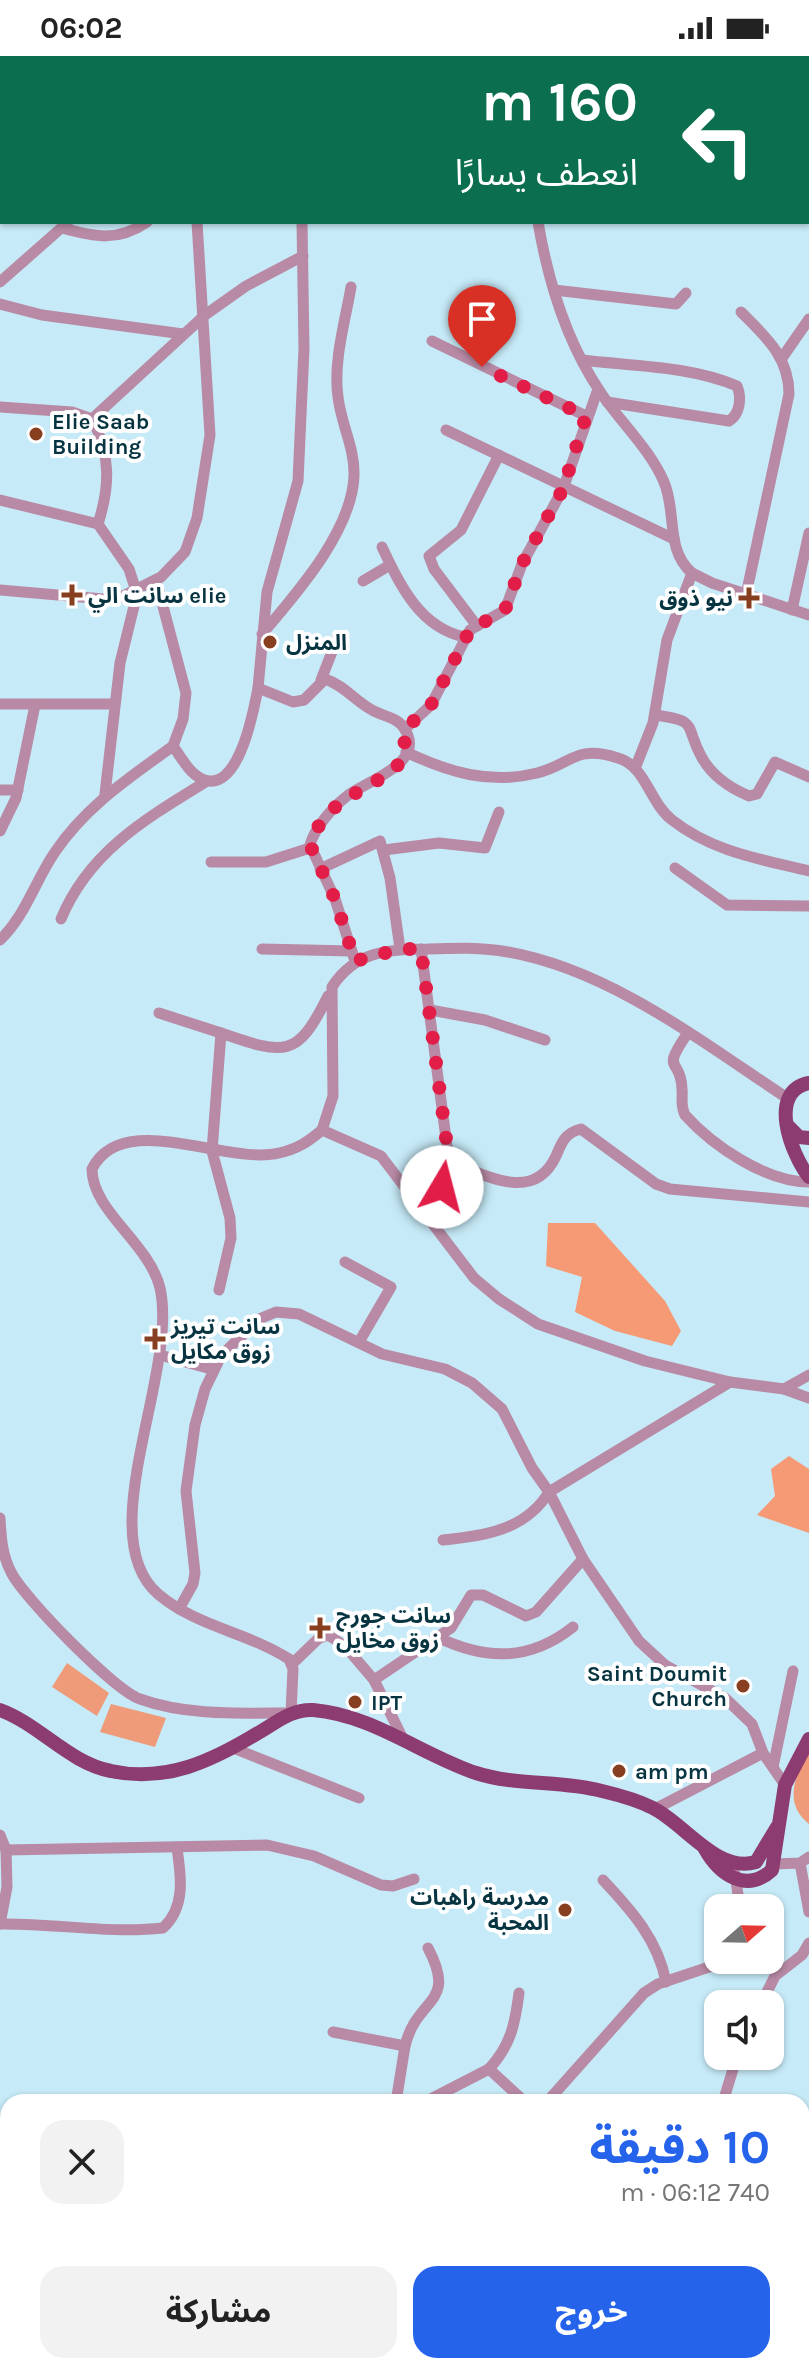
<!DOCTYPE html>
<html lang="ar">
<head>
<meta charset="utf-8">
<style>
	:root { --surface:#fff; --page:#f2f2f2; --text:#222; --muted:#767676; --accent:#2563eb }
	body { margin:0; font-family:Karla,"Noto Sans Arabic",sans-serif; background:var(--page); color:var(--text); direction:rtl; height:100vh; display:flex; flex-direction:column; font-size:30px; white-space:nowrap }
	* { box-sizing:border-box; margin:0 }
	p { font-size:26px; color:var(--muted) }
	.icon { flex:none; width:44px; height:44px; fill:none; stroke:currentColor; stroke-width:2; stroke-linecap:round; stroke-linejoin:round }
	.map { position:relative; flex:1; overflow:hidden; direction:ltr }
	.drawer { position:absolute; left:0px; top:2038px; width:810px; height:280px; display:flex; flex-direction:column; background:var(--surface); border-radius:24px 24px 0 0; box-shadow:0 2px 6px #0004; direction:rtl }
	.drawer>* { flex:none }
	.hud { position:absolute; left:0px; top:0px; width:810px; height:168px; box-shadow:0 2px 6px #0004; direction:rtl; background:#0b6e4f; color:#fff; overflow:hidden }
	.needle { width:52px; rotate:70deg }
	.fabs { position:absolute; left:704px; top:1838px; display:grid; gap:16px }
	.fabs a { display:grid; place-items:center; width:80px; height:80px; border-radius:16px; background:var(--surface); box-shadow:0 2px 6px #0004; font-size:40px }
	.pin { position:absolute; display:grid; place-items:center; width:68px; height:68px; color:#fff; margin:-82px -34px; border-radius:50% 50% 50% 0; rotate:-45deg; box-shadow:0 0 8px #0007 }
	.pin .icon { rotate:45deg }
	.me { position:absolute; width:88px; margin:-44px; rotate:8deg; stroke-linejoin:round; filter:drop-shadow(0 0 6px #0008) }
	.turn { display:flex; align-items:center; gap:28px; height:168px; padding:0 40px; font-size:36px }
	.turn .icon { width:104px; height:104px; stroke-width:2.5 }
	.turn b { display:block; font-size:56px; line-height:68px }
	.round { display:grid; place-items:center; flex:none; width:84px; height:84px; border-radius:24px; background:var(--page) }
	.head { display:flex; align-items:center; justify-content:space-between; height:136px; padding:0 40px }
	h1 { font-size:48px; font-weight:700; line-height:60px; color:var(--accent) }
	.primary-button { display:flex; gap:16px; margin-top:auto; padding:16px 40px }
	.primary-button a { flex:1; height:92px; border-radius:24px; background:var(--accent); color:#fff; font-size:32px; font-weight:700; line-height:92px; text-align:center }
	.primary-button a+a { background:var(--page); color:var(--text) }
	.status { display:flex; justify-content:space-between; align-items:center; height:56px; padding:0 40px; background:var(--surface); direction:ltr }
	.status svg { height:22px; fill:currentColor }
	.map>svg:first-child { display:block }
	.green { fill:#ef9b7a }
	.forest { fill:#f69a76 }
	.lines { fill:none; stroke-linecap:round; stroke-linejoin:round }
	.minor { stroke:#b88aa5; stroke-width:11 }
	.major { stroke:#8d3c71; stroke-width:14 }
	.route { stroke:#e11d48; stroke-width:14; stroke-dasharray:0 25.2 }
	.poi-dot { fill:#873f20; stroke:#fff; stroke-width:3 }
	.labels { text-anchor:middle; stroke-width:8; stroke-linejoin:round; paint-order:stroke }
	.poi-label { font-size:22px; font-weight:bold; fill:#073441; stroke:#fff; text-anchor:start }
</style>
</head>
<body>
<div class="status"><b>06:02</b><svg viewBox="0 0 49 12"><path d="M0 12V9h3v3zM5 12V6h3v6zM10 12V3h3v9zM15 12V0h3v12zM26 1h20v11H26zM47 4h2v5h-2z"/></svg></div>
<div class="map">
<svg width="809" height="2318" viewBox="0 0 809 2318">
	<rect width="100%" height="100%" fill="#c6eaf7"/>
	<!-- green -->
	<g class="green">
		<polygon points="67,1607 109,1637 97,1660 52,1631"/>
		<polygon points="111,1648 166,1662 155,1691 100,1676"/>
		<path d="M809 1694V1768C782 1747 796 1718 809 1694Z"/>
	</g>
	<!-- forest -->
	<g class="forest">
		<polygon points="548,1167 595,1167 665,1245 681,1275 672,1290 615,1275 575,1256 582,1221 546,1210"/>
		<polygon points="789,1400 809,1413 809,1477 757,1459 775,1440 771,1413"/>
		<polygon points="677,2310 744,2310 744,2318 682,2318 676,2317"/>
	</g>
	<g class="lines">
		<!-- minor -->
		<g class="minor">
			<polyline points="285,0 287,2"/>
			<polyline points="378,0 378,2"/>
			<polyline points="545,0 545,2"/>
			<polyline points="6,2 7,0"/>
			<polyline points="61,2 62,0"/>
			<polyline points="117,2 120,0"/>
			<polyline points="213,2 215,0"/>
			<polyline points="647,2 648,0"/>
			<polyline points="0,12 2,9"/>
			<polyline points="0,127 2,124"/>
			<path d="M538 166C548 225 567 287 601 337 621 367 650 393 664 426 677 456 665 494 692 517L667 584 653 667 636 710"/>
			<path d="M62 172C95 181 118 186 147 166"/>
			<polyline points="0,226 68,166"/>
			<polyline points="554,234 676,248 686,237"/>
			<polyline points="0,248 42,259 183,278"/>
			<path d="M741 256C766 281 789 301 789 338L746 539"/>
			<polyline points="432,285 586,360"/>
			<polyline points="782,302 809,263"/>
			<path d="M582 304C632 310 691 310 737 330 742 342 740 358 729 365L607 346"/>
			<path d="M0 351 72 356 92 363C111 399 110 430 98 468L129 513 137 538 120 607 105 738"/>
			<polyline points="92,363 205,259 246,230 303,200"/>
			<polyline points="446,374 674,483"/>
			<polyline points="0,444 98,468"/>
			<path d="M382 491C400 529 420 572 465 581"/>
			<polyline points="692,517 712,527 809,559"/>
			<polyline points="156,524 186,637 183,663 173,690"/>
			<polyline points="363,525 390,509"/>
			<polyline points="0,534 115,544 161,521 185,496 197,462 210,379 197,166"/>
			<polyline points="792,554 809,477"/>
			<polyline points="477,570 434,513 429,500 461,474 499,399"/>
			<path d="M262 578C296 538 352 475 354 420 355 392 341 368 338 341 333 306 345 266 351 231"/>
			<polyline points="321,624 337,583"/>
			<polyline points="258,632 267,536 298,425 304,293 302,166"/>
			<polyline points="0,648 114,648"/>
			<path d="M655 659C699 665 684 668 701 700 711 719 730 732 749 740L757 738 775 706 809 721"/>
			<polyline points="405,673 431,649 470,574 505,554 522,508 563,433 598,333"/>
			<path d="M406 696C448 716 490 729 537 717 571 709 574 688 618 702 646 710 649 746 672 764 713 796 760 803 809 815"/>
			<polyline points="0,734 18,734"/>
			<polyline points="0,775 16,742 35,649"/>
			<polyline points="384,794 439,787 485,792 499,756"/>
			<polyline points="211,806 266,806 310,792"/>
			<polyline points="675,812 727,849 809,850"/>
			<polyline points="320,813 380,785 390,822 400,893"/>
			<path d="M61 863C89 795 147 762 207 725"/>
			<path d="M0 884C26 859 35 825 55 796 86 750 129 722 173 690 181 701 189 717 202 723 239 740 254 652 258 632L293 646 304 644 325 623C344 629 355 645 372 654 382 660 397 661 404 672 428 708 365 725 347 740 333 751 315 771 310 789L335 843 355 905"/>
			<polyline points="262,893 352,895"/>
			<polyline points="421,893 449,1105 439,1139 437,1172"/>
			<polyline points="430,954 485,964 545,984"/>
			<polyline points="159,957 221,977"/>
			<path d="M687 978C660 1018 681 1000 682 1033 683 1043 680 1049 685 1059 713 1090 766 1126 809 1126"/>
			<path d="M787 1042C702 986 610 914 508 896 481 891 455 892 428 893 389 893 355 895 332 931L333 1040 322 1074 381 1100 474 1222 499 1243 538 1268 645 1305 730 1326 784 1333 809 1342"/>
			<path d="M449 1105C485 1119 534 1148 556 1100 562 1086 565 1077 581 1073L656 1128 670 1133 809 1146"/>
			<polyline points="345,1206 391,1231 359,1286"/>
			<path d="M219 1234 231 1182 230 1162 212 1095 221 977C285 999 297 1003 328 940"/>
			<polyline points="160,1299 211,1313"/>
			<polyline points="784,1333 809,1319"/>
			<path d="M0 1462C1 1481 2 1499 11 1516 23 1541 114 1634 140 1643 187 1660 241 1657 291 1657L293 1613 289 1603C247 1576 197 1571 158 1538 90 1479 179 1316 160 1232 149 1187 92 1155 92 1113 123 1052 227 1110 279 1097 297 1093 308 1086 322 1074"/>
			<polyline points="583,1503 639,1585 665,1609 725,1642 752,1668 763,1697 785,1729"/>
			<path d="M179 1553 193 1528 195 1517 186 1435 195 1369 205 1333 221 1300 259 1263 276 1256 299 1258 382 1298 445 1313 472 1327 502 1353 532 1412 549 1436C526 1474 484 1480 443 1484"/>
			<path d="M437 1581C485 1604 529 1606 573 1571"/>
			<polyline points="292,1608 318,1583 328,1579 345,1590 374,1624"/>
			<polyline points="403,1683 374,1624 451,1572 471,1539 483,1539 526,1560 536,1556 583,1503 549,1436 730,1326"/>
			<polyline points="233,1692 359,1742"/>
			<polyline points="773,1711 793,1615"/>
			<polyline points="655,1753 763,1697"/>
			<polyline points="0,1779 6,1794 267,1789 314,1800 381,1829 393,1830 414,1823"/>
			<polyline points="800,1807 809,1856"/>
			<polyline points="775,1808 800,1807 809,1801"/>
			<polyline points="735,1818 740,1852"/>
			<path d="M603 1824C632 1855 658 1884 666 1926"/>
			<path d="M0 1868C55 1867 108 1878 163 1872 186 1851 181 1820 177 1792"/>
			<polyline points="0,1868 7,1831 6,1794"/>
			<polyline points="761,1948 775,1920 802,1899 809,1887"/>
			<polyline points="333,1976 405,1990 396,2046"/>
			<path d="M405 1990C417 1940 458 1949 428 1892"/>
			<path d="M489 2013C511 1989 515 1968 519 1937"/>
			<polyline points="425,2046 489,2013 525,2046"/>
			<polyline points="547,2046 644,1937 658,1928 730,1904"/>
			<polyline points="723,2046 737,2000"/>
			<polyline points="802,2194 809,2186"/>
			<polyline points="200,2310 202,2318"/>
			<polyline points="519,2310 522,2318"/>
			<polyline points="297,2318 297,2310"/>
			<polyline points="644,2318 646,2310"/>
			<polyline points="767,2318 767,2310"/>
		</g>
		<!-- major -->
		<g class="major">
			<path d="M809 1027C767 1035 791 1098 809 1121"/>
			<polyline points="787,1069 799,1081 809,1082"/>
			<path d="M0 1654C39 1668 69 1707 111 1715 166 1727 212 1705 258 1677 276 1667 291 1653 313 1654 373 1659 420 1698 476 1717 516 1730 561 1724 602 1735 619 1739 637 1744 653 1752 685 1768 718 1818 756 1806L777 1771"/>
			<path d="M705 1793C719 1818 746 1838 772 1814L785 1729 809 1683"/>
			<polyline points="0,2138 8,2144"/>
			<polyline points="136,2310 138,2318"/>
		</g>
	</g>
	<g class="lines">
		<!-- route -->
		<path class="route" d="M442 1131 449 1105 421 893H400L355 905 335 843 310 789C327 736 379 735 404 702L405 673 431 649 470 574 505 554 522 508 563 433 586 360 482 311"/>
	</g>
	<!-- markers -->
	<g class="poi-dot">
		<circle cx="36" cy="378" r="8"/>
		<path d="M68 527h8v8h8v8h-8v8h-8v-8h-8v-8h8z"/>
		<path d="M745 530h8v8h8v8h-8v8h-8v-8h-8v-8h8z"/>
		<circle cx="270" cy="586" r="8"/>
		<path d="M151 1271h8v8h8v8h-8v8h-8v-8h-8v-8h8z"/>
		<path d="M316 1560h8v8h8v8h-8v8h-8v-8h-8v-8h8z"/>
		<circle cx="743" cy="1630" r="8"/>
		<circle cx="355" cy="1646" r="8"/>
		<circle cx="619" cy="1715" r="8"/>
		<circle cx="565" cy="1854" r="8"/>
	</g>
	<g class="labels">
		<!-- poi labels -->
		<g class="poi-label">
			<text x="52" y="373">Elie Saab<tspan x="52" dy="25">Building</tspan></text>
			<text x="88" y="547">سانت الي elie</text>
			<text x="733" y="550" text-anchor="end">نيو ذوق</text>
			<text x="286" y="594">المنزل</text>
			<text x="171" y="1278">سانت تيريز<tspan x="171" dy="25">زوق مكايل</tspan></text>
			<text x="336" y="1567">سانت جورج<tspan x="336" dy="25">زوق مخايل</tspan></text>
			<text x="727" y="1625" text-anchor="end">Saint Doumit<tspan x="727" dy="25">Church</tspan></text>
			<text x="371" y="1654">IPT</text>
			<text x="635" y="1723">am pm</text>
			<text x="549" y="1849" text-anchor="end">مدرسة راهبات<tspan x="549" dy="25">المحبة</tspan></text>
		</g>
	</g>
</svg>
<div class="fabs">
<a><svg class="needle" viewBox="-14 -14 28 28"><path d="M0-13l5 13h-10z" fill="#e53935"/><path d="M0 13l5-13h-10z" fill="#767676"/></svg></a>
<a><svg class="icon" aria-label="sound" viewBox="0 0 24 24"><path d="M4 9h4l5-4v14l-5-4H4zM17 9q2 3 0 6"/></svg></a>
</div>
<div class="pin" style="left:482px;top:311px;background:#d93025"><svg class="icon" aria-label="arrive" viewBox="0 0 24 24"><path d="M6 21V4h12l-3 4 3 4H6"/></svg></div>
<svg class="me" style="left:442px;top:1131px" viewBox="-20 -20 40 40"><circle r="19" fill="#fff"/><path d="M0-13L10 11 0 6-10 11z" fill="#e11d48"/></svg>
<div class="hud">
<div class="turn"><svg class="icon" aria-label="left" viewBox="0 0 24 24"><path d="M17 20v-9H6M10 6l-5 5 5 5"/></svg><div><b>160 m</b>انعطف يسارًا</div></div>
</div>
<section class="drawer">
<div class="head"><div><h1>10 دقيقة</h1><p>740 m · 06:12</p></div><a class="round"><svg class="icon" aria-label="close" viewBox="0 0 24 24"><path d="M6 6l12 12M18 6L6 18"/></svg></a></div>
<div class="primary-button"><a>خروج</a><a>مشاركة</a></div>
</section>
</div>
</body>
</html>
